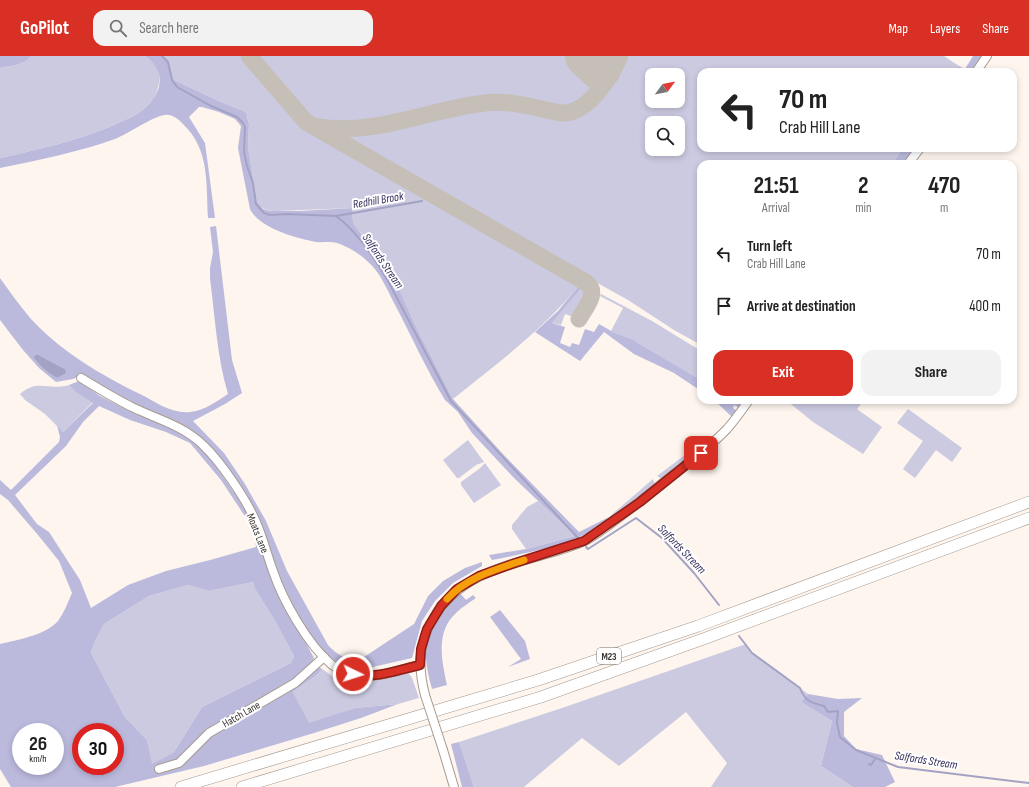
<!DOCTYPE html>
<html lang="en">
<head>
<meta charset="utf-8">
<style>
	:root { --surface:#fff; --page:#f2f2f2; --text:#222; --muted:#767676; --accent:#d93025 }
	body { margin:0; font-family:"Sofia Sans Condensed",sans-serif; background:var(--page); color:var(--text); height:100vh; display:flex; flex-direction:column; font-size:15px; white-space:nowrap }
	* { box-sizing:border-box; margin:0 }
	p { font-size:13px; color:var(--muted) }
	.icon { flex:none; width:22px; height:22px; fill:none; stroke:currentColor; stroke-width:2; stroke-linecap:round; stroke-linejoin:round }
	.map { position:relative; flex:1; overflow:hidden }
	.drawer { position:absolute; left:697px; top:104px; width:320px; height:244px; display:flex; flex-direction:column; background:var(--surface); border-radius:12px; box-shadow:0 2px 6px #0003 }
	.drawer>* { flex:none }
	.banner { position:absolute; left:697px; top:12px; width:320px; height:84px; border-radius:12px; box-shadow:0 2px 6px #0003; background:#fff; color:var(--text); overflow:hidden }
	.needle { width:26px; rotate:58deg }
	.controls { position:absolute; left:645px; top:12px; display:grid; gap:8px }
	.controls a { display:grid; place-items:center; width:40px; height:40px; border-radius:8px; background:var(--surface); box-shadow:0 2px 6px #0003; font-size:20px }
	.speed { position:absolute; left:12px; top:667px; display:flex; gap:8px; font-size:20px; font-weight:700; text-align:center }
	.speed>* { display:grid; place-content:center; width:52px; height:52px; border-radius:50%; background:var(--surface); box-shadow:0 2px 6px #0003; line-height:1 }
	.speed small { font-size:10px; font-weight:400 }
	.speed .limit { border:6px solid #d22; background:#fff; color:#111 }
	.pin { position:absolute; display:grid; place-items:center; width:34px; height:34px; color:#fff; margin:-17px; border-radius:8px; box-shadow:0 2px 6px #0006 }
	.me { position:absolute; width:44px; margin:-22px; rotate:94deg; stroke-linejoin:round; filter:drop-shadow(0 0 3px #0008) }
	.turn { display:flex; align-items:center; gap:14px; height:84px; padding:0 16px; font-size:18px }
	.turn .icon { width:52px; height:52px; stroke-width:2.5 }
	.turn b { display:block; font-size:28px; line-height:34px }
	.eta { display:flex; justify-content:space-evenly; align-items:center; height:68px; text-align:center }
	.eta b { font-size:24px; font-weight:700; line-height:28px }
	.button { display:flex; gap:8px; margin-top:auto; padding:8px 16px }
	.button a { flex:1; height:46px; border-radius:12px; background:var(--accent); color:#fff; font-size:16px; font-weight:700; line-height:46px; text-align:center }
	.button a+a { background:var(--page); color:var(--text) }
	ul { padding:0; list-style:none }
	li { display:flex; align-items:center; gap:12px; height:52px; padding:0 16px }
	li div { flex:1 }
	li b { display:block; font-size:15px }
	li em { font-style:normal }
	header { display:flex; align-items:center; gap:24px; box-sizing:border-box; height:56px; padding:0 20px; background:var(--accent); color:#fff }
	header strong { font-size:19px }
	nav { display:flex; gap:22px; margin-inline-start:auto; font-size:14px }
	.search { width:280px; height:36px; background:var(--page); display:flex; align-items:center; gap:10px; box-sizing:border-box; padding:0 14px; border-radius:12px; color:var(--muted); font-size:15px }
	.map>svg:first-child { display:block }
	.green { fill:#cbcae1; fill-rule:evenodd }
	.forest { fill:#bbbadd; fill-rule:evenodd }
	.water { fill:#a4a2c4 }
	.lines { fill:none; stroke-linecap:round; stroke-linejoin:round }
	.stream { stroke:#a4a2c4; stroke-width:2 }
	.taxiway { stroke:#c6bfb8; stroke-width:17 }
	.runway { stroke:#c6bfb8; stroke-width:42 }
	.minor-casing { stroke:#a79a90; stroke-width:10 }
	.highway-casing { stroke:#a79a90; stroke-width:12 }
	.minor { stroke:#fff; stroke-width:8 }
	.highway { stroke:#fff; stroke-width:11 }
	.minor-bridge-casing { stroke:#a79a90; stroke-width:10; stroke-linecap:butt }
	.minor-bridge { stroke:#fff; stroke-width:8 }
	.route-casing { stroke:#8d1f18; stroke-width:10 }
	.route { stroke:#d93025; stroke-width:7 }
	.slow { stroke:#f59e0b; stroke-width:7 }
	.labels { text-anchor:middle; stroke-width:4; stroke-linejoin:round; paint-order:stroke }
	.shield { fill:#fff; stroke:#74706d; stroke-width:1 }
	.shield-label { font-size:10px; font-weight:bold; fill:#38332f }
	.street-label { font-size:11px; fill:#38332f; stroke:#fff }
	.water-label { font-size:12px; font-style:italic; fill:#332d5b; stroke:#fff }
</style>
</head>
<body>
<header>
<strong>GoPilot</strong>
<div class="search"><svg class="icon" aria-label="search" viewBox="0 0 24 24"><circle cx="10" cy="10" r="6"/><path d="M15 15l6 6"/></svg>Search here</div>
<nav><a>Map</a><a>Layers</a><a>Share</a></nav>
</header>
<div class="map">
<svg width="1029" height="731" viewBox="0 0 1029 731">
	<rect width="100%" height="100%" fill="#fdf5ee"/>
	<!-- green -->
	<g class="green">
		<path d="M31 0H145C156 8 163 17 158 31 157 37 154 43 150 47 141 58 127 63 114 69 77 85 40 93 0 102V12C9 10 26 9 31 0Z"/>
		<path d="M164 0H243L301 67 308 74 329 84 515 188 581 227C544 273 499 306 453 343L418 275 397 230 388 214 354 168 352 161 353 152 277 155C268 155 262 154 257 146L248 91 249 68 247 60 241 54 221 46 174 24 169 6Z"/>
		<path d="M255 0H615C605 22 590 42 567 53 547 53 528 41 507 42 491 44 475 43 459 47 428 53 332 82 307 62Z"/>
		<path d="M624 0H944L959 10 955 16H701V92H903L892 108H701V289L674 274 628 244 386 109 347 87 343 83 344 78 348 77C369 74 390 71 411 66 443 59 476 50 509 51 528 52 556 65 572 60 577 59 581 55 585 52 605 39 616 22 624 0ZM652 19H678V45H652ZM652 67H678V93H652Z"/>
		<polygon points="584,229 588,233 573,261 565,258 561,269 552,267"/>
		<polygon points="601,238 652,265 701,295 701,324 638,287 611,275 623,252 600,240"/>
		<path d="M69 329 74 335 93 346 63 376 45 358 25 344 20 338C37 322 50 335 69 329Z"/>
		<polygon points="786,344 864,344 857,353 882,371 863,398 813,366"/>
		<polygon points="908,353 962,392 952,406 936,394 915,422 903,413 923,385 897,367"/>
		<polygon points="468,384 484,406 476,409 459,422 457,422 443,404"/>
		<polygon points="693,393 695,397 662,423 657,420"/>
		<polygon points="485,407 501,429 474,447 461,429 461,426 479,413"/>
		<polygon points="653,423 655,430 613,462 604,467 609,461"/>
		<polygon points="538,445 575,480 526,493 512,473 512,469 527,451"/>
		<polygon points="253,526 255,533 275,565 294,600 291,607 202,651 174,696 151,709 147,684 125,661 91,597 95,585 104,568 149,540 188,529 209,535"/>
		<polygon points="746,588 752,597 808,638 801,646 832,665 821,710 853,731 711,731 727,707 686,656 619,710 582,682 524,731 474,731 459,686 565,651"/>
		<polygon points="322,613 347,630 353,621 407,615 412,622 419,642 398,648 355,652 309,668 293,636 317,619"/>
	</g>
	<!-- forest -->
	<g class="forest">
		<path d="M0 0H31C26 9 9 10 0 12Z"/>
		<path d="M145 0H164L169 6 174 24 221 46 241 54 246 57 249 68 248 91 257 146 263 153 270 155H300L353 152 352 161 354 168 395 225 418 275 453 343 502 397 579 476 609 461C590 486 523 498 492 504L489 499 526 493 575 480 514 422 472 377 458 356 445 344C426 313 411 279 394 247 387 233 379 214 366 204 359 197 346 190 337 187 330 185 323 187 316 186 295 182 259 172 250 153L238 92 241 70 235 63 219 56 202 51H199L189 61 205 87 215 162H208C206 127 210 94 183 68 178 63 172 58 165 59 151 61 130 77 115 83 78 96 39 104 0 112V102C40 93 77 85 114 69 127 63 141 58 150 47 154 43 156 38 158 34 163 19 157 9 145 0Z"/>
		<polygon points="973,0 984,0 973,16 955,16 959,10 965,13"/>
		<polygon points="903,92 916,92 904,108 892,108"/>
		<path d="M216 170 232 304 242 337 225 348 193 365 224 397 245 428 266 465 287 515 328 589C337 599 346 603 358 605L414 568 428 540 443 525 465 512 482 506V510L453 527 435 545 422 565 412 602 364 613 356 612 337 606 325 598 307 576 291 547 278 522 268 491 205 386 120 342 82 319 73 323 56 326 39 312 23 294 0 264V222C10 236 20 250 31 263 63 297 101 319 142 339 157 347 173 358 190 356 204 355 217 345 228 338 217 301 215 261 210 222V212L213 196 210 171ZM37 298 65 313 57 322C47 317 40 310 33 301Z"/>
		<polygon points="581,227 584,229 552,267 565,271 560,287 570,291 572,287 579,289 585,273 594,276 599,268 613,276 633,284 701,324 701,335 674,317 634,298 604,276 580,305 535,276 558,255"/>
		<path d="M79 325 100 340 135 358 166 368 189 380 204 394 246 453 293 563 314 602 312 607 322 613 317 619 293 636 309 667 355 652 398 648 361 662 314 677 204 710 115 731H11L0 713V588C17 584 46 579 58 565 64 557 68 546 72 537L59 505 38 479 8 444 0 438V424L11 434 59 386 60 381 57 369 63 376 93 347 74 335 69 329ZM99 350 130 364 166 376 190 387 221 424 246 462 254 476 256 491 210 504 166 515 128 529 91 552 80 524 49 476 37 468 15 439 66 390 83 366ZM253 526 255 533 275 565 294 600 291 607 202 651 174 696 152 708 147 684 125 661 91 597 95 585 104 568 149 540 188 529 209 535ZM21 676H55V710H21ZM81 676H115V710H81Z"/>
		<polygon points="714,344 745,344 739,352 734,349 733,352 737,355 732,361"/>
		<path d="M460 537 466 544 473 539 476 542C469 547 462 551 456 557 435 576 442 605 447 629L432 633C419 586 426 571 460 537Z"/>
		<polygon points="500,554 525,585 530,603 508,611 521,603 490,561"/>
		<polygon points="808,638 838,643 862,642 844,656 844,680 856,693 882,699 895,726 885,731 853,731 821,710 832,665 801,646"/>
		<polygon points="459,686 474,731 462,731 451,688"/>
	</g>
	<!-- water -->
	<path class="water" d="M37 298 65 313 66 317 57 322C47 317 40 310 33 301Z"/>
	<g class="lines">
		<!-- stream -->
		<g class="stream">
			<polyline points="162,0 168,6 172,24 177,31 211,50 237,61 243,67 245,71 244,96 247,110 253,127 256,148 264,157 270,159 287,158 336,160 422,145"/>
			<path d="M336 160C358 176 374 202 388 225L451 345 578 482"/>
			<polyline points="388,225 395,221"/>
			<polyline points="586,491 588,493 636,462 662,482 694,517 719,549"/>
			<path d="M739 580 752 597 800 632C805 645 811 647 824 650L828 656 838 655 837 667 840 681 856 694 898 711 1029 727"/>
			<polyline points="869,708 871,709 875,703"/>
		</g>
		<!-- taxiway -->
		<g class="taxiway">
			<path d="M249 0 306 66 587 227C599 237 585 252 579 263"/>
			<path d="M318 71C375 80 430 53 485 47 511 44 535 52 561 57 587 59 611 21 620 0"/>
		</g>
		<!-- runway -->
		<polyline class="runway" points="586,0 600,13"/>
		<!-- minor casing -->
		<g class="minor-casing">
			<g id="minor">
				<polyline points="976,16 987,0"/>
				<polyline points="908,108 920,92"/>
				<path d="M81 322C98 332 115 343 134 352 157 363 184 370 203 389 221 406 246 443 256 466 263 482 267 499 273 515 283 545 308 589 332 609 339 614 349 617 357 619 379 623 400 613 420 609"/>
				<path d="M425 639C418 612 418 588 433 563 459 518 506 510 553 496 563 493 575 490 584 485 592 482 598 476 605 472 624 458 642 444 660 429 682 411 707 394 727 373 735 364 742 354 749 344"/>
				<polyline points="443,694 454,731"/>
				<polyline points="159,713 179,707 209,677 295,627 324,601"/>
			</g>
		</g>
		<!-- highway casing -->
		<g class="highway-casing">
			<g id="highway">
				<polyline points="181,731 538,624 698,570 1029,446"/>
				<polyline points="242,731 541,641 706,582 1029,462"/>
			</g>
		</g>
		<!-- minor -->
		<use href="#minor" class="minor"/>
		<!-- highway -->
		<use href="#highway" class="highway"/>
		<!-- minor-bridge casing -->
		<g class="minor-bridge-casing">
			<polyline id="minor-bridge" points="425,639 443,694"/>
		</g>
		<!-- minor-bridge -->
		<use href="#minor-bridge" class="minor-bridge"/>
	</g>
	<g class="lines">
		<!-- route casing -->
		<g class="route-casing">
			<path id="route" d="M353 618C376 623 398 614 420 609L421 593 427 573 441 550 457 533 479 520 515 507 584 485 640 446 701 397"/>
		</g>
		<!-- route -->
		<use href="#route" class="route"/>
		<!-- slow -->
		<path class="slow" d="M447 543C467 521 497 513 524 504"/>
	</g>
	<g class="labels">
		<!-- shield labels -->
		<rect class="shield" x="597" y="592" width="24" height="16" rx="3"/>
		<g class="shield-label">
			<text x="609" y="604">M23</text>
		</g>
		<!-- street labels -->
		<g class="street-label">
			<text transform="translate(258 477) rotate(68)" y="4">Moats Lane</text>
			<text transform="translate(241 658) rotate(-30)" y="4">Hatch Lane</text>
		</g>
		<!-- water labels -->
		<g class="water-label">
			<text transform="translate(378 144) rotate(-10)" y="4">Redhill Brook</text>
			<text transform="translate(383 205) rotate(56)" y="4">Salfords Stream</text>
			<text transform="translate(682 493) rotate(46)" y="4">Salfords Stream</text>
			<text transform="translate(926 704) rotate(9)" y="4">Salfords Stream</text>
		</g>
	</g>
</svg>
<div class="controls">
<a><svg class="needle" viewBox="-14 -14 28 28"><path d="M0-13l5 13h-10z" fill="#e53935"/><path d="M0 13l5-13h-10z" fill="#767676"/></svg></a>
<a><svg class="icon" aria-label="search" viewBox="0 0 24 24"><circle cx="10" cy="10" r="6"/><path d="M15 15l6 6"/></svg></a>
</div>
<div class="speed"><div>26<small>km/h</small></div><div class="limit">30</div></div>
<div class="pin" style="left:701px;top:397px;background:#d93025"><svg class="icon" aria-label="arrive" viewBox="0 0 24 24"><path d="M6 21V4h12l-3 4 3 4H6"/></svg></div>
<svg class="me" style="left:353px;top:618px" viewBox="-20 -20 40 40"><circle r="17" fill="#d93025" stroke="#fff" stroke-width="3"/><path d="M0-11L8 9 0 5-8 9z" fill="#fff"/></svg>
<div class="banner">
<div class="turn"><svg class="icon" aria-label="left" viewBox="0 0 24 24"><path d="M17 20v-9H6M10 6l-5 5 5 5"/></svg><div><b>70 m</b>Crab Hill Lane</div></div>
</div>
<section class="drawer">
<div class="eta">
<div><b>21:51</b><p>Arrival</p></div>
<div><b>2</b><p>min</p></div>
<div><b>470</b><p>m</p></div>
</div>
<ul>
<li><svg class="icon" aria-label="left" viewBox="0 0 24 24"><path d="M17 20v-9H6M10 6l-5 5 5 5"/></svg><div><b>Turn left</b><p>Crab Hill Lane</p></div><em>70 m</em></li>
<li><svg class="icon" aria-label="arrive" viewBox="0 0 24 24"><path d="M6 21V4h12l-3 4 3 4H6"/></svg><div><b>Arrive at destination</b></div><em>400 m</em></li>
</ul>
<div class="button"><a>Exit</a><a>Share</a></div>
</section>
</div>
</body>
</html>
